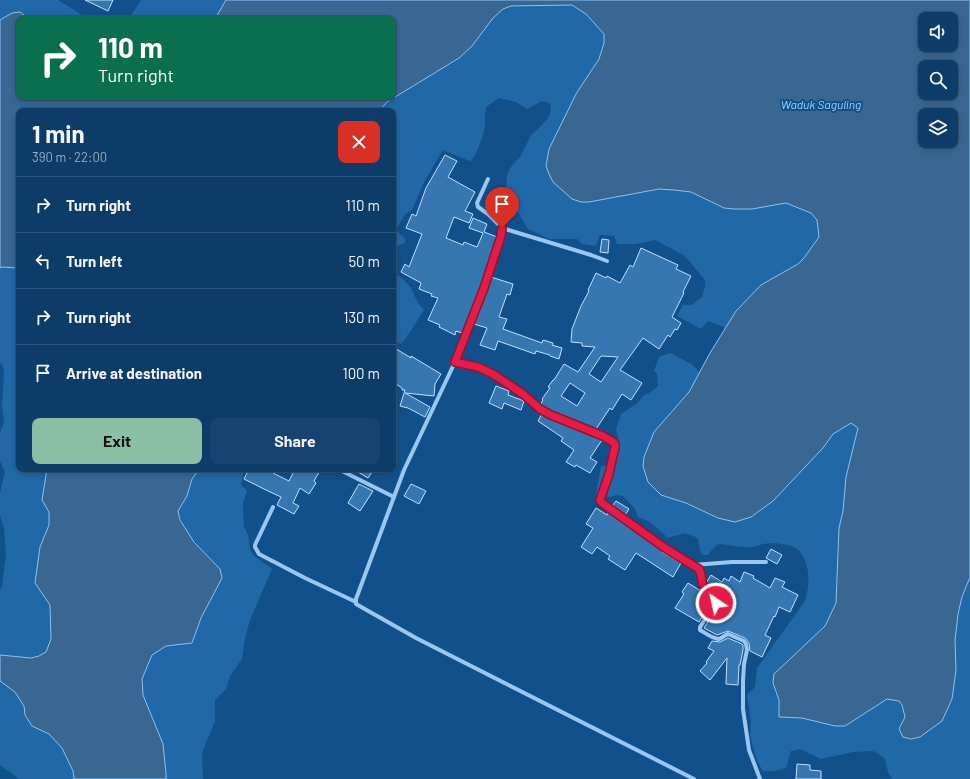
<!DOCTYPE html>
<html lang="en">
<head>
<meta charset="utf-8">
<style>
	:root { --surface:#0e3c68; --page:#17436e; --text:#f1f3f6; --muted:#9badc0; --line:#2e567c; --accent:#8abfa5 }
	body { margin:0; font-family:Barlow,sans-serif; background:var(--page); color:var(--text); height:100vh; display:flex; flex-direction:column; font-size:15px; white-space:nowrap }
	* { box-sizing:border-box; margin:0 }
	p { font-size:13px; color:var(--muted) }
	.icon { flex:none; width:22px; height:22px; fill:none; stroke:currentColor; stroke-width:2; stroke-linecap:round; stroke-linejoin:round }
	.map { position:relative; flex:1; overflow:hidden }
	.panel { position:absolute; left:16px; top:108px; width:380px; height:364px; display:flex; flex-direction:column; background:var(--surface); border-radius:8px; box-shadow:0 2px 6px #0003,0 0 0 1px var(--line) }
	.panel>* { flex:none }
	.banner { position:absolute; left:16px; top:16px; width:380px; height:84px; border-radius:8px; box-shadow:0 2px 6px #0003,0 0 0 1px var(--line); background:#0b6e4f; color:#fff; overflow:hidden }
	.fabs { position:absolute; left:918px; top:12px; display:grid; gap:8px }
	.fabs a { display:grid; place-items:center; width:40px; height:40px; border-radius:8px; background:var(--surface); box-shadow:0 2px 6px #0003,0 0 0 1px var(--line); font-size:20px }
	.pin { position:absolute; display:grid; place-items:center; width:34px; height:34px; color:#fff; margin:-41px -17px; border-radius:50% 50% 50% 0; rotate:-45deg; box-shadow:0 0 4px #0007 }
	.pin .icon { rotate:45deg }
	.me { position:absolute; width:44px; margin:-22px; rotate:326deg; stroke-linejoin:round; filter:drop-shadow(0 0 3px #0008) }
	.turn { display:flex; align-items:center; gap:14px; height:84px; padding:0 16px; font-size:18px }
	.turn .icon { width:52px; height:52px; stroke-width:2.5 }
	.turn b { display:block; font-size:28px; line-height:34px }
	.round { display:grid; place-items:center; flex:none; width:42px; height:42px; border-radius:8px; background:var(--page) }
	.summary { display:flex; align-items:center; justify-content:space-between; height:68px; padding:0 16px }
	h1 { font-size:24px; font-weight:700; line-height:30px }
	.primary-button { display:flex; gap:8px; margin-top:auto; padding:8px 16px }
	.primary-button a { flex:1; height:46px; border-radius:8px; background:var(--accent); color:#111; font-size:16px; font-weight:700; line-height:46px; text-align:center }
	.primary-button a+a { background:var(--page); color:var(--text) }
	ul { padding:0; list-style:none }
	li { display:flex; align-items:center; gap:12px; height:56px; padding:0 16px; border-top:1px solid var(--line) }
	li div { flex:1 }
	li b { display:block; font-size:15px }
	li em { font-style:normal }
	.map>svg:first-child { display:block }
	.green { fill:#2168a8 }
	.water { fill:#396792; stroke:#8bc3f4; fill-rule:evenodd }
	.building { fill:#3677b2; stroke:#c0e0fc; fill-rule:evenodd }
	.lines { fill:none; stroke-linecap:round; stroke-linejoin:round }
	.street { stroke:#99c7f1; stroke-width:4 }
	.route-casing { stroke:#92132f; stroke-width:10 }
	.route { stroke:#e11d48; stroke-width:7 }
	.labels { text-anchor:middle; stroke-width:4; stroke-linejoin:round; paint-order:stroke }
	.water-label { font-size:12px; font-style:italic; fill:#a5d1f8; stroke:#12508b }
</style>
</head>
<body>
<div class="map">
<svg width="970" height="779" viewBox="0 0 970 779">
	<rect width="100%" height="100%" fill="#12508b"/>
	<!-- green -->
	<g class="green">
		<polygon points="0,0 58,0 82,15 116,18 124,18 132,14 141,0 226,0 215,19 29,19 20,12 12,13 0,20"/>
		<path d="M572 5 586 14 604 34V43L599 59 576 94 590 202 659 189 674 190 691 192 724 208 752 209 786 203 811 213 817 220 819 237 804 258 798 264 761 285 736 311 726 328 708 321 701 329 677 316 683 305H692L702 297 705 287V280L685 256 655 240 636 244H617L614 236 600 235 596 246 582 244 577 239H549L528 229 506 191 507 176 510 168 520 157 531 135 539 128 548 118 551 110 550 103 542 101 527 109 516 102 499 98 486 107C485 113 485 117 485 123 485 132 477 154 471 161L467 160 443 150 423 184 412 210 405 214 396 230 405 239V243L393 247V111H379L387 102 459 58 472 46 493 18 503 9 511 6Z"/>
		<polygon points="2,267 17,268 19,270 19,469 47,469 42,500 49,512 49,525 40,547 35,583 50,605 51,639 46,652 39,656 31,658 0,655 0,590 2,586 6,554 4,529 0,515 0,493 5,472 0,461 0,433 4,422 2,406 4,372 2,364 0,363 0,268"/>
		<polygon points="393,272 403,279 411,288 418,303 424,310 406,338 401,344 393,341"/>
		<path d="M670 353 693 365 700 373 689 392 654 432 661 495 686 503 751 517 773 501 823 448 833 434 851 423 858 428 846 477 843 511 839 528 836 603 825 626 774 674 773 683 779 700V717L802 718 835 726H845L887 699 900 701 902 705 905 717 900 729 955 641 958 614 962 597 970 577V779H892L888 772 885 759 882 756 873 751 853 752 821 759 800 749 791 751 786 768 774 771H763L757 761 750 736 751 722 747 695 755 687 757 668 805 601C811 583 811 550 788 545 780 543 770 543 763 544 759 545 755 547 751 547 741 548 730 545 720 544L716 545 708 555H703L700 551 698 538 685 533 668 538 650 522 638 517 635 509 623 496 618 495 609 497 596 495 601 466H606L619 441 616 429 621 414 636 404 644 395 651 392 658 386 657 374 654 371 659 357Z"/>
		<path d="M198 469H244L241 485 247 491 243 503V511L244 527 248 535 250 549 254 556 272 569 250 620 245 638 242 659 230 676 226 689 215 700V721L202 753 203 779H166V773L163 744 143 695 142 679 152 655 166 646 192 643 220 569C205 552 184 534 178 511L187 496 192 479 197 472Z"/>
		<polygon points="0,681 15,692 24,707 25,715 32,726 49,734 62,748 73,771 74,779 19,779 15,776 0,765"/>
	</g>
	<!-- water -->
	<g class="water">
		<path d="M226 0H970V577L962 597 958 614 955 641 956 670 952 699 942 721 920 737 911 739 903 737 899 729 905 717 902 705 899 701 887 699 845 726H835L802 718 779 717V700L773 683 774 674 825 626 836 603 839 528 843 511 846 477 858 428 851 423 833 434 823 448 773 501 751 517 735 522 718 518 686 503 661 495 648 482 643 466 644 457 654 432 689 392 710 353 736 311 761 285 798 264 804 258 819 237 817 220 811 213 786 203 752 209H734L724 208 691 192 674 190 659 189 589 202H581L572 199 553 182 549 174 546 166 549 149 576 94 599 59 604 43V34L586 14 572 5 511 6 503 9 493 18 472 46 459 58 387 102 379 111H19V270L17 268 2 267 0 268V20L12 13 20 12 29 19H19V97H393V19H215ZM925 19H951V45H925ZM925 67H951V93H925ZM925 115H951V141H925Z"/>
		<polygon points="47,469 198,469 197,472 192,479 187,496 178,511 180,520 194,542 220,569 222,578 201,618 192,643 166,646 152,655 142,679 143,695 163,744 166,773 166,779 74,779 73,771 62,748 49,734 32,726 25,715 24,706 15,692 0,681 0,655 31,658 39,656 46,652 51,639 50,605 35,583 40,547 49,525 49,512 42,500"/>
	</g>
	<!-- building -->
	<g class="building">
		<polygon points="85,0 113,0 108,11"/>
		<polygon points="445,155 457,161 448,177 475,192 465,211 473,214 469,223 454,217 446,238 463,245 464,242 477,247 483,233 469,228 473,218 487,224 484,232 497,237 481,287 462,333 456,331 455,335 439,327 440,325 428,320 438,298 431,296 432,294 419,289 421,283 401,272 405,264 409,267 422,234 406,228 412,214 416,216 426,188"/>
		<polygon points="492,194 500,197 497,205 506,209 502,218 494,215 496,212 486,208"/>
		<polygon points="602,239 609,240 608,253 600,252"/>
		<path d="M641 248 678 265 676 269 691 276 683 292 684 293 672 317 681 323 677 330 675 329 670 337 668 335 659 349 643 338 620 370 642 383 631 400 622 394 612 410 610 408 596 429 552 412 540 405 543 400 542 399 550 388 548 387 553 380H554L564 364 578 372 595 347 582 346V343L571 342 572 329 581 306 589 291 588 290 596 273 606 278 607 276 620 283 630 265 633 267ZM601 356 618 357 601 382 589 374ZM570 383 585 393 577 406 561 396Z"/>
		<polygon points="491,277 513,284 510,295 507,294 499,317 507,319 503,329 542,343 543,340 553,343 552,345 562,348 559,359 550,356 550,355 536,351 535,354 498,341 495,350 480,345 487,328 474,324"/>
		<polygon points="393,347 411,358 411,356 441,374 435,384 434,396 405,393 430,407 425,417 408,408 400,406 405,390 402,390 402,388 393,382"/>
		<polygon points="496,386 509,391 508,395 524,401 521,410 504,403 502,409 489,403"/>
		<polygon points="542,414 550,418 602,440 590,458 597,462 590,473 576,465 575,467 566,462 574,450 561,441 563,438 538,421"/>
		<polygon points="249,469 275,469 273,473 289,481 295,469 321,469 314,481 316,483 309,494 300,488 293,503 299,506 294,514 277,505 281,497 268,491 244,479"/>
		<polygon points="353,469 374,469 368,478"/>
		<polygon points="359,484 373,491 360,511 348,503"/>
		<polygon points="411,484 426,491 419,504 404,496"/>
		<polygon points="616,501 629,509 625,515 612,506"/>
		<polygon points="596,508 607,515 609,512 663,551 662,552 681,563 673,577 636,553 625,570 608,559 610,556 597,547 592,554 581,547 593,528 586,524"/>
		<polygon points="771,549 782,555 777,564 766,558"/>
		<polygon points="744,572 754,576 753,578 770,588 775,578 785,582 782,587 798,595 790,612 779,607 775,617 774,616 765,635 771,638 762,657 750,651 749,643 745,638 728,631 717,635 704,628 709,620 716,613 720,600 718,593 708,586 706,583 711,575 722,582 724,578 729,581 731,576 740,582"/>
		<polygon points="688,583 701,591 702,589 713,599 710,610 703,616 699,622 675,608 684,594 682,592"/>
		<polygon points="728,638 742,644 743,645 743,650 740,665 739,665 738,685 726,684 727,658 710,680 700,671 707,663 706,662 714,651 708,648 712,641 720,642"/>
		<polygon points="797,764 810,765 810,770 821,771 821,779 796,779"/>
	</g>
	<g class="lines">
		<!-- street -->
		<g class="street">
			<polyline points="488,179 477,203 478,207 488,214 502,228 501,236 484,288 455,362 404,470 356,599 356,604 416,638 694,779"/>
			<polyline points="502,228 591,255 607,261"/>
			<path d="M455 362 478 367 493 374 523 394 540 409 551 415 603 436 615 444V447L609 474 600 500 602 503 665 548 699 569 701 572 702 584 706 589 716 596 717 599 713 612 706 618 700 627V630C705 633 713 639 719 639 722 638 725 635 728 634L744 641 746 644 747 650 744 664 743 681V709L749 750 760 779"/>
			<polyline points="338,469 394,497"/>
			<polyline points="273,507 255,545 255,547 259,554 305,578 356,602"/>
			<polyline points="693,565 732,562 766,562"/>
		</g>
	</g>
	<g class="lines">
		<!-- route casing -->
		<g class="route-casing">
			<path id="route" d="M502 228 501 236 484 288 455 362 478 367 493 374 523 394 540 409 551 415 603 436 613 442 615 444V447L609 474 600 500 602 503 665 548 699 569C702 574 701 580 703 585 708 594 718 591 716 603"/>
		</g>
		<!-- route -->
		<use href="#route" class="route"/>
	</g>
	<g class="labels">
		<!-- water labels -->
		<g class="water-label">
			<text x="821" y="109">Waduk Saguling</text>
		</g>
	</g>
</svg>
<div class="fabs">
<a><svg class="icon" aria-label="sound" viewBox="0 0 24 24"><path d="M4 9h4l5-4v14l-5-4H4zM17 9q2 3 0 6"/></svg></a>
<a><svg class="icon" aria-label="search" viewBox="0 0 24 24"><circle cx="10" cy="10" r="6"/><path d="M15 15l6 6"/></svg></a>
<a><svg class="icon" aria-label="layers" viewBox="0 0 24 24"><path d="M12 4l9 5-9 5-9-5zM3 14l9 5 9-5"/></svg></a>
</div>
<div class="pin" style="left:502px;top:228px;background:#d93025"><svg class="icon" aria-label="arrive" viewBox="0 0 24 24"><path d="M6 21V4h12l-3 4 3 4H6"/></svg></div>
<svg class="me" style="left:716px;top:603px" viewBox="-20 -20 40 40"><circle r="17" fill="#e11d48" stroke="#fff" stroke-width="3"/><path d="M0-11L8 9 0 5-8 9z" fill="#fff"/></svg>
<div class="banner">
<div class="turn"><svg class="icon" aria-label="right" viewBox="0 0 24 24"><path d="M7 20v-9h11M14 6l5 5-5 5"/></svg><div><b>110 m</b>Turn right</div></div>
</div>
<section class="panel">
<div class="summary"><div><h1>1 min</h1><p>390 m · 22:00</p></div><a class="round" style="background:#d93025;color:#fff"><svg class="icon" aria-label="close" viewBox="0 0 24 24"><path d="M6 6l12 12M18 6L6 18"/></svg></a></div>
<ul>
<li><svg class="icon" aria-label="right" viewBox="0 0 24 24"><path d="M7 20v-9h11M14 6l5 5-5 5"/></svg><div><b>Turn right</b></div><em>110 m</em></li>
<li><svg class="icon" aria-label="left" viewBox="0 0 24 24"><path d="M17 20v-9H6M10 6l-5 5 5 5"/></svg><div><b>Turn left</b></div><em>50 m</em></li>
<li><svg class="icon" aria-label="right" viewBox="0 0 24 24"><path d="M7 20v-9h11M14 6l5 5-5 5"/></svg><div><b>Turn right</b></div><em>130 m</em></li>
<li><svg class="icon" aria-label="arrive" viewBox="0 0 24 24"><path d="M6 21V4h12l-3 4 3 4H6"/></svg><div><b>Arrive at destination</b></div><em>100 m</em></li>
</ul>
<div class="primary-button"><a>Exit</a><a>Share</a></div>
</section>
</div>
</body>
</html>
